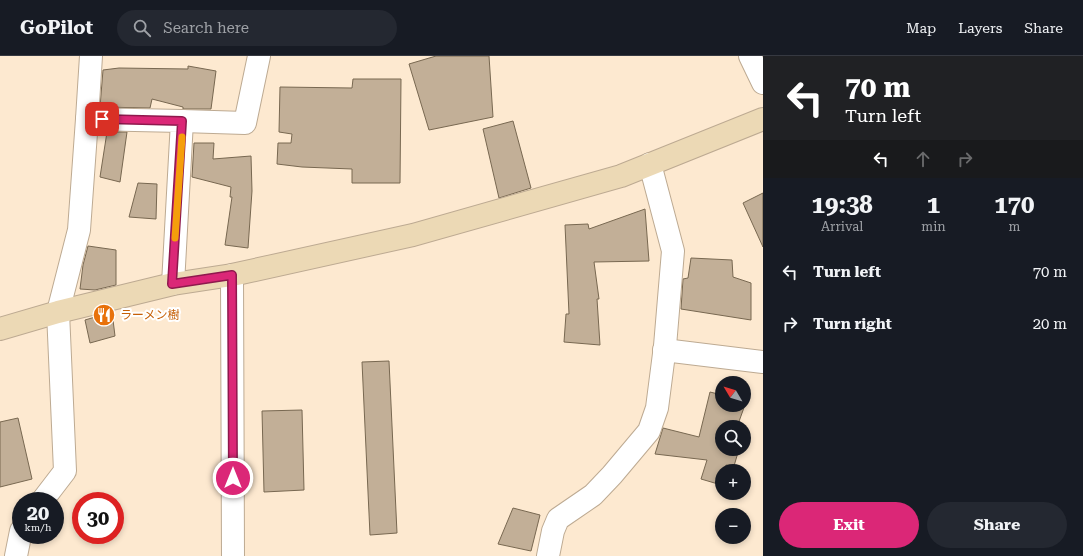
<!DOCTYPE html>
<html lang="en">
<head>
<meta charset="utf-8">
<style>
	:root { --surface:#171b24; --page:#242831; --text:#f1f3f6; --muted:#9ea1a6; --line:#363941; --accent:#db2777 }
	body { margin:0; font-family:"Roboto Serif","Noto Sans JP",serif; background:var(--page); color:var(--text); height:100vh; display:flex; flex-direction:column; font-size:15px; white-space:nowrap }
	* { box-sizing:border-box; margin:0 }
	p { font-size:13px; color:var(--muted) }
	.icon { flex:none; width:22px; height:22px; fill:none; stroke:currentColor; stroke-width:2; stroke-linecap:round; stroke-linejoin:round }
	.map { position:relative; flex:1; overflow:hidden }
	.sheet { display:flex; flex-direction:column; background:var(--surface); width:320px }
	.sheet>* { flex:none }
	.banner { background:#202124; color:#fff; overflow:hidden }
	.needle { width:26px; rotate:308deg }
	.fabs { position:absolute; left:715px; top:320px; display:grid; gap:8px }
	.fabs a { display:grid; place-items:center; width:36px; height:36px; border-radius:50%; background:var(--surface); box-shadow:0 2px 6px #0003; font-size:20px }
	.speed { position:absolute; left:12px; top:436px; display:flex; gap:8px; font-size:20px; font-weight:700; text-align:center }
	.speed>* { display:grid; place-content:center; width:52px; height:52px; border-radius:50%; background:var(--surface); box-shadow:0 2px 6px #0003; line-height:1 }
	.speed small { font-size:10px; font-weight:400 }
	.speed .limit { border:6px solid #d22; background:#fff; color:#111 }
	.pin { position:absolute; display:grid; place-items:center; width:34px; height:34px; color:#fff; margin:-17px; border-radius:8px; box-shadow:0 2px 6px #0006 }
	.me { position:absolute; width:44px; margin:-22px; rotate:0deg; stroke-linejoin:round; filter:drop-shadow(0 0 3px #0008) }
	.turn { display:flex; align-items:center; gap:14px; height:84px; padding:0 16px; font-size:18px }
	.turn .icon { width:52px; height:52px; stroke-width:2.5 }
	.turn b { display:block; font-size:28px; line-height:34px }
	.lanes { display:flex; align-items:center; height:38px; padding:0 16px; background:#0003; justify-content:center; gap:20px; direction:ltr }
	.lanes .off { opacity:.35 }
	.eta { display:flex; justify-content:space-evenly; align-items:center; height:68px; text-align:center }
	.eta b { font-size:24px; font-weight:700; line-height:28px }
	.primary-button { display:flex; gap:8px; margin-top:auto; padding:8px 16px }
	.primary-button a { flex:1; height:46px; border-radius:24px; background:var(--accent); color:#fff; font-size:16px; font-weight:700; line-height:46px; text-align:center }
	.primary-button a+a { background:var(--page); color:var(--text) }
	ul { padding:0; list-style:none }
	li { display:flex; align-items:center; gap:12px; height:52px; padding:0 16px }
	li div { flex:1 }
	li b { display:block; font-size:15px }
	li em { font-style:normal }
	header { display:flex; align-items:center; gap:24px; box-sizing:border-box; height:56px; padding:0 20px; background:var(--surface); border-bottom:1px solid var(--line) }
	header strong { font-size:19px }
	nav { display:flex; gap:22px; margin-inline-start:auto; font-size:14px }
	.search { width:280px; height:36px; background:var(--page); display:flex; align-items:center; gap:10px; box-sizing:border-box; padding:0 14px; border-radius:22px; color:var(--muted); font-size:15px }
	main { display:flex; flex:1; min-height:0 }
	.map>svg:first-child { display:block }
	.building { fill:#c2af97; stroke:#786851 }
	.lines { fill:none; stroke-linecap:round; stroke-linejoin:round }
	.street-casing { stroke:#bdaa92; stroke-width:24 }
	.secondary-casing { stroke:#bdaa92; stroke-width:24 }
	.street { stroke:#fff; stroke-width:22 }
	.secondary { stroke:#ecd9b5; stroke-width:22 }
	.route-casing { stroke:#8e194d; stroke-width:10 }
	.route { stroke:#db2777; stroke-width:7 }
	.slow { stroke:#f59e0b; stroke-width:7 }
	.labels { text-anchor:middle; stroke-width:4; stroke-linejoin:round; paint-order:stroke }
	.food-label { font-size:12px; fill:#c56008; stroke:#fff; text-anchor:start }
</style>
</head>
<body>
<header>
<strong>GoPilot</strong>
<div class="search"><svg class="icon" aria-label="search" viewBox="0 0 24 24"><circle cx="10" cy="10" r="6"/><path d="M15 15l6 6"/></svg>Search here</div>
<nav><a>Map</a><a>Layers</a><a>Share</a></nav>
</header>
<main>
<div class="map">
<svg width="763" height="500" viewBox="0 0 763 500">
	<rect width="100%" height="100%" fill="#fde9d0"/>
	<!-- building -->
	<g class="building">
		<polygon points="436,0 489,0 493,61 429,74 409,8"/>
		<polygon points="188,10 216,15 211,53 183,53 183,51 152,43 150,52 100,51 103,14 119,12 188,13"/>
		<polygon points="353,23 401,23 400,127 352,127 352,113 302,111 277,108 278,87 291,87 292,78 279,76 280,31 352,32"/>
		<polygon points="513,65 531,132 499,142 483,73"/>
		<polygon points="107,76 127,76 120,126 100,121"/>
		<polygon points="194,87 214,87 213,103 251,100 252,135 248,192 225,189 232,141 230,141 231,131 192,121"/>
		<polygon points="138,127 157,128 156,163 129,161"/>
		<polygon points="763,137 763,191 743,147"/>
		<polygon points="645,153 649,205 594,206 599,243 597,243 600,289 564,286 566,258 569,258 565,169 588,168 589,173"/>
		<polygon points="88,190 116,194 116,229 95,234 80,233 83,209"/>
		<polygon points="691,202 732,204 733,221 751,227 751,264 681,253 683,223 688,222"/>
		<polygon points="112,256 115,280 90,287 85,264"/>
		<polygon points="389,305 397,477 370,479 362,306"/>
		<polygon points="710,336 722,339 722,349 744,349 744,345 746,346 737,371 722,371 722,393 739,393 734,410 726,409 724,415 722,415 722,419 718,428 701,423 707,404 655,398 663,372 699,381"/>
		<polygon points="302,354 304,434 264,436 262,355"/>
		<polygon points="18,362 32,423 0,431 0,366"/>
		<polygon points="513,452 540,459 531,495 498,488"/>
	</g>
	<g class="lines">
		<!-- street casing -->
		<g class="street-casing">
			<g id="street">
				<polyline points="91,0 87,63 182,65 173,228"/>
				<polyline points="750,0 763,27"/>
				<polyline points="182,65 245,67 259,0"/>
				<polyline points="232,219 233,500"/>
				<polyline points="664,294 763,306"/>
				<polyline points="42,445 65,415 58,256 79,174 87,63"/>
				<polyline points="16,500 21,475"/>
				<polyline points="548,500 553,475 558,463 593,439 612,419 649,375 657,352 665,290 673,195 650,108"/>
			</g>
		</g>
		<!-- secondary casing -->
		<g class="secondary-casing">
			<polyline id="secondary" points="0,273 58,256 173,228 232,219 413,179 621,120 763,63"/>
		</g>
		<!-- street -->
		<use href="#street" class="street"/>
		<!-- secondary -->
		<use href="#secondary" class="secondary"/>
	</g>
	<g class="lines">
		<!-- route casing -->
		<g class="route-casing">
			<polyline id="route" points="102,63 182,65 172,228 232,219 233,422"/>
		</g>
		<!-- route -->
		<use href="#route" class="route"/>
		<!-- slow -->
		<polyline class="slow" points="175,182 182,81"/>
	</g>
	<!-- icons -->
	<defs>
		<g id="restaurant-disc" transform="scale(1.15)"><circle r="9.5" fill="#e8710a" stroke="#fff"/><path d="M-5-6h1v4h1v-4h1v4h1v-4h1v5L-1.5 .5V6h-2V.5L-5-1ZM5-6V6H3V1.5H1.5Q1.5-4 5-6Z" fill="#fff"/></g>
	</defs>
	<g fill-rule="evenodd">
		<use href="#restaurant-disc" x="104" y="259"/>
	</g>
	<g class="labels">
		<!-- food labels -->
		<g class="food-label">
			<text x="120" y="263">ラーメン樹</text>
		</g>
	</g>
</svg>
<div class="fabs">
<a><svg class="needle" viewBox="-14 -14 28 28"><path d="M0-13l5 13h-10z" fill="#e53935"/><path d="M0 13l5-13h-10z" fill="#9ea1a6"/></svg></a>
<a><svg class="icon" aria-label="search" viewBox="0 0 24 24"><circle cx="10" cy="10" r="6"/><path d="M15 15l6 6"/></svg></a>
<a>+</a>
<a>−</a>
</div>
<div class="speed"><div>20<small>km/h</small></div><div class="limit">30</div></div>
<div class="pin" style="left:102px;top:63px;background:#d93025"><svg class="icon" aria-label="arrive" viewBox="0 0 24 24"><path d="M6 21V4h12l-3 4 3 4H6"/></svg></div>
<svg class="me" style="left:233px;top:422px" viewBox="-20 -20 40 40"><circle r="17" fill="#db2777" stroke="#fff" stroke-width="3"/><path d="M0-11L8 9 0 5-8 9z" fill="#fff"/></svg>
</div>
<section class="sheet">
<div class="banner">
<div class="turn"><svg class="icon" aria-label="left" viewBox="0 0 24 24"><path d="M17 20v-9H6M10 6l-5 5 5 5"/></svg><div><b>70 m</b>Turn left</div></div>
<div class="lanes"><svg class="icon" aria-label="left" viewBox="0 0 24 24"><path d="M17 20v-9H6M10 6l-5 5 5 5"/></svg><svg class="icon off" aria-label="ahead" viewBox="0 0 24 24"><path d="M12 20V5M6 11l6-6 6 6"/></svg><svg class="icon off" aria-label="right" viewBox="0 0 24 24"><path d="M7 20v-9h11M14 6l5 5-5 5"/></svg></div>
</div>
<div class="eta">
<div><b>19:38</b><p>Arrival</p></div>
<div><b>1</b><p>min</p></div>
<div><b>170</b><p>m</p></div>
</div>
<ul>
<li><svg class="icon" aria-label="left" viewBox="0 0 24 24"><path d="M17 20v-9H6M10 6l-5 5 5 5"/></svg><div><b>Turn left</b></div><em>70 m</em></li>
<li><svg class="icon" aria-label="right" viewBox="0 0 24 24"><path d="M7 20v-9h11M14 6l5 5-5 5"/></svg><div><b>Turn right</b></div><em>20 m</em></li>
</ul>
<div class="primary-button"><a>Exit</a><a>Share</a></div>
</section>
</main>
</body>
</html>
